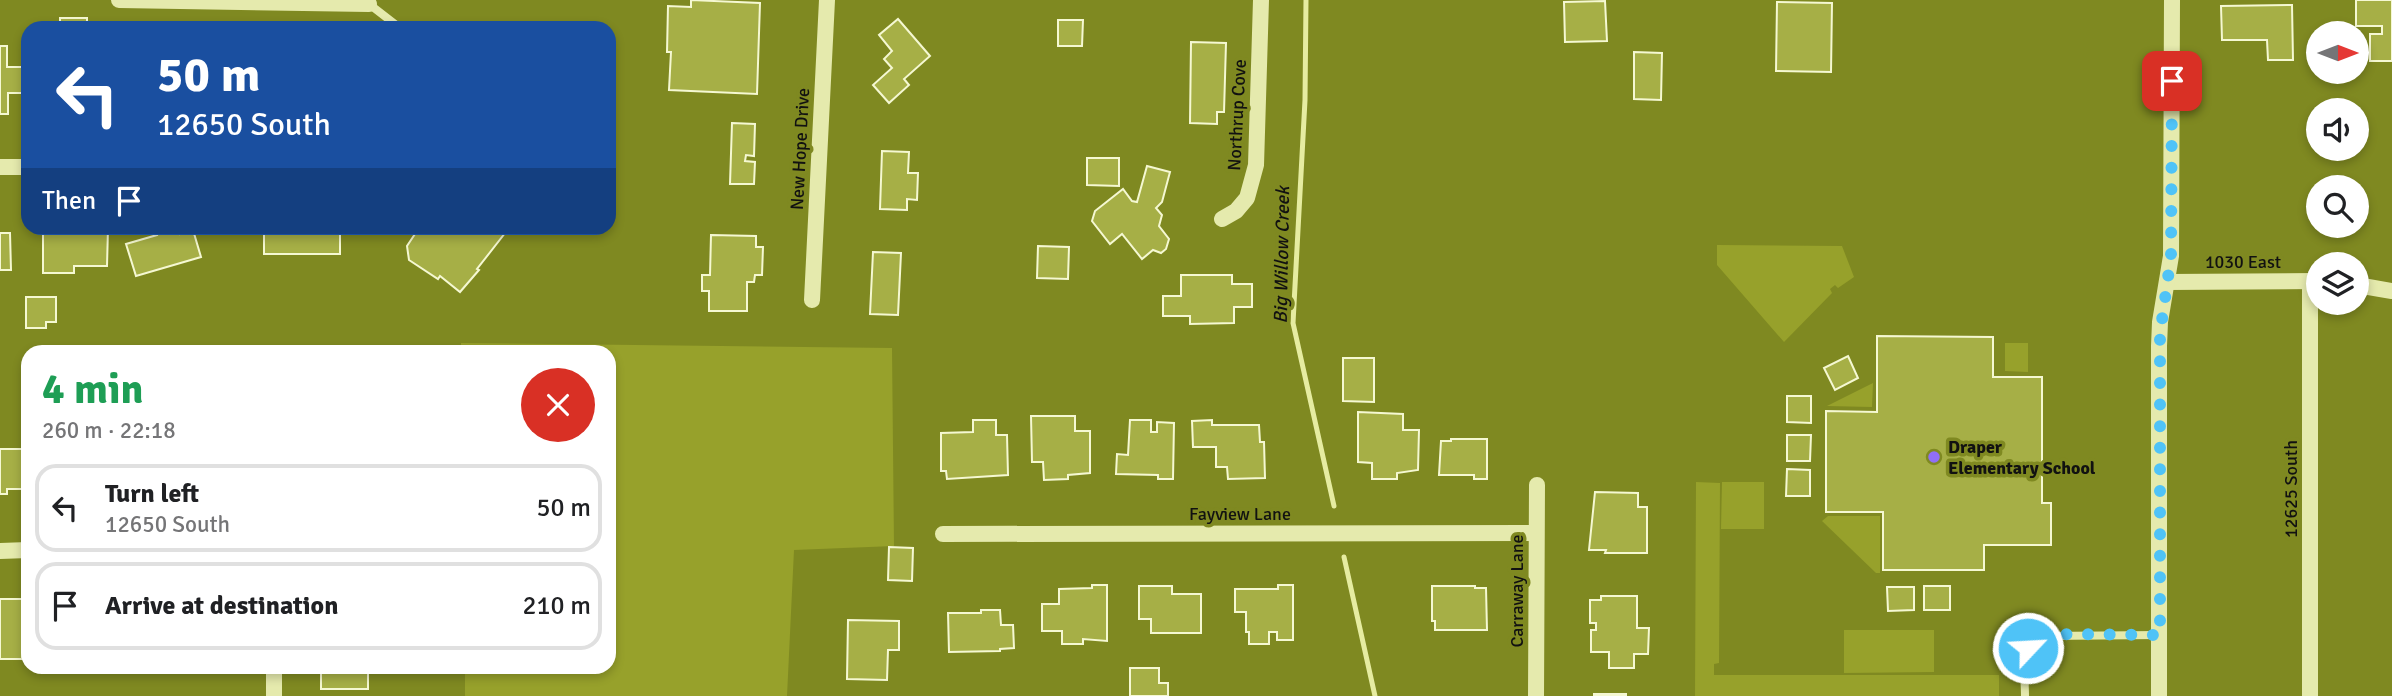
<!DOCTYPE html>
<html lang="en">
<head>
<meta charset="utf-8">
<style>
	:root { --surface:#fff; --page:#f2f2f2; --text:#202124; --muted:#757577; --line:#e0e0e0 }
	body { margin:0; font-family:Signika,sans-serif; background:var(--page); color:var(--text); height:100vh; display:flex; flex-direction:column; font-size:26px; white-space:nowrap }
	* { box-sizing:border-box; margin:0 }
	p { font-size:23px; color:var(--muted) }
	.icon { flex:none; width:38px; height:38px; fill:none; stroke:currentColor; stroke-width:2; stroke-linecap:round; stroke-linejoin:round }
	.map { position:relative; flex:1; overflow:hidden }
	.side { position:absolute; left:21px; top:345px; width:595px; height:329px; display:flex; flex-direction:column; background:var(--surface); border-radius:21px; box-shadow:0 4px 10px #0003 }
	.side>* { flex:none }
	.hud { position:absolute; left:21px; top:21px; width:595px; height:214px; border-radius:21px; box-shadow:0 4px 10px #0003; background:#1a4fa0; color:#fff; overflow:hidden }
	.needle { width:46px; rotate:90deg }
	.buttons { position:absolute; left:2306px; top:21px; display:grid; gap:14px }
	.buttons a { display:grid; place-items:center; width:63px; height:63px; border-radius:50%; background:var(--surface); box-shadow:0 4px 10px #0003; font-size:35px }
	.pin { position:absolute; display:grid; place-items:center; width:60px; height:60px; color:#fff; margin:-30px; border-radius:14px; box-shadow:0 4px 10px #0006 }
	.me { position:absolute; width:77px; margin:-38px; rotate:65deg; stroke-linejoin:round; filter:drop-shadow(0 0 5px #0008) }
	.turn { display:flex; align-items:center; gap:24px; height:147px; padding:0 21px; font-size:32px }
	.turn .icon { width:91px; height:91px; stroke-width:2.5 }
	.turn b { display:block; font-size:49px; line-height:60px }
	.then { display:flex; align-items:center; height:66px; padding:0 21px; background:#0003; gap:14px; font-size:26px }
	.round { display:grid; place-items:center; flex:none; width:74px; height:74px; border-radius:37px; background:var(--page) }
	.overview { display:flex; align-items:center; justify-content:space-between; height:119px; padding:0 21px }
	h1 { font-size:42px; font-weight:800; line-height:52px; color:#1e9e55 }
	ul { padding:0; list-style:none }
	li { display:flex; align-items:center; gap:21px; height:88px; margin:0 14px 10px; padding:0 7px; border:4px solid var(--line); border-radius:21px }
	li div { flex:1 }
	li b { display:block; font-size:26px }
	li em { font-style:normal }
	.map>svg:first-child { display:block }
	.green { fill:#97a12b }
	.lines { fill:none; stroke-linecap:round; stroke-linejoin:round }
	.stream { stroke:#e6eca1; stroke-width:5 }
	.building { fill:#a6af46; stroke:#f5f8d2; stroke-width:2 }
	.service { stroke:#e5eaad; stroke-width:8 }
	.minor { stroke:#e5eaad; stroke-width:16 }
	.route { stroke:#4fc3f7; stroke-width:12; stroke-dasharray:0 21.6 }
	.poi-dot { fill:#906ef7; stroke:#7f8921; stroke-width:2.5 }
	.labels { text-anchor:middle; stroke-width:7; stroke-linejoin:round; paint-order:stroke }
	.street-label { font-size:18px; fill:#111; stroke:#7f8921 }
	.poi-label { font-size:18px; font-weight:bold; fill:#111; stroke:#7f8921; text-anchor:start }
	.water-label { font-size:19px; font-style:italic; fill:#111; stroke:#7f8921 }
</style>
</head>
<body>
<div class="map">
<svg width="2392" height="696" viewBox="0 0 2392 696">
	<rect width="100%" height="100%" fill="#7f8921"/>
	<!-- green -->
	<g class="green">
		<polygon points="1717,245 1842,246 1854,277 1838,288 1835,285 1830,289 1832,293 1784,342 1717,265"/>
		<polygon points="461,343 892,348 894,546 794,550 787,696 465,696 465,667 609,667 609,352 461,352"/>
		<polygon points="2005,343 2028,343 2028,372 2005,371"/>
		<polygon points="1873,383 1872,407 1827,406"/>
		<polygon points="1696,482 1720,483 1719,663 1714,664 1714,675 1999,675 1999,696 1695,696"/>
		<polygon points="1722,482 1764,482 1764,529 1721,529"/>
		<polygon points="1828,516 1880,516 1880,573 1876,573 1822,521"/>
		<polygon points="1844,630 1934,630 1934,672 1844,673"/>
	</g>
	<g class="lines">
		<!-- stream -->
		<g class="stream">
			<polyline points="1306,0 1305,100 1293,323 1334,506"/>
			<polyline points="1344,557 1375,696"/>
		</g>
	</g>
	<!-- building -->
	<g class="building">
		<polygon points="691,0 760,3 757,94 669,90 671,52 667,52 668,6 691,7"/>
		<polygon points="2356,0 2392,0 2392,61 2370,61 2370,34 2382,34 2382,26 2356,26"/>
		<polygon points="1605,1 1607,41 1565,42 1564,2"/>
		<polygon points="1777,2 1832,3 1831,72 1776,71"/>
		<polygon points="2292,5 2293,60 2268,60 2267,40 2222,40 2221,6"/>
		<rect x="60" y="18" width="27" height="10"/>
		<polygon points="898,19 930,56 904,79 909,85 889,103 873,85 892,68 884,59 892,51 879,35"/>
		<polygon points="1058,20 1083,20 1082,46 1058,46"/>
		<polygon points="2325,26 2345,31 2344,33 2323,33"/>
		<polygon points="1191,42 1226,43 1224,112 1217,112 1217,124 1190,123"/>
		<polygon points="0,46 7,46 7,67 28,67 28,93 8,93 8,114 0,114"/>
		<polygon points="1634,52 1662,53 1661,100 1634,99"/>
		<rect x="609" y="116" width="6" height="29"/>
		<polygon points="732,123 755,124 754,156 746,155 745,161 755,162 754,184 730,184"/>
		<polygon points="882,151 909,152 908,173 918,173 917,200 907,199 907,210 880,209"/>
		<polygon points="1087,158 1119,158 1119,186 1087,185"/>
		<polygon points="1147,166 1170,172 1162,202 1156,208 1162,215 1159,226 1169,239 1166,249 1161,253 1153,250 1142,259 1122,234 1110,244 1092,221 1095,211 1123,189 1132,201 1137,202"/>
		<polygon points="43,228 82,230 82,228 108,228 107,266 74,266 74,273 43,273"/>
		<polygon points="155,228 179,228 180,234 193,230 201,257 136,276 126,244 157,235"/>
		<polygon points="285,228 340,228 340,254 264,254 264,230 285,230"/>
		<polygon points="419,228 509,228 477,269 479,270 460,292 440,276 438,279 409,260 407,246"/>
		<polygon points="0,233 10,233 11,270 0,270"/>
		<polygon points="711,235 756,236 756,247 763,247 762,275 755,275 754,282 747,282 747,311 709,311 709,291 702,291 702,275 710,275"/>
		<polygon points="1038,246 1069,247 1068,279 1037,278"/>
		<polygon points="873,252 901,253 898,315 870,314"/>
		<polygon points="1181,275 1232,275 1232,284 1252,284 1252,307 1234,307 1234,323 1190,324 1190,316 1163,316 1163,296 1181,296"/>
		<polygon points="26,297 56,297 56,322 46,322 46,328 26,328"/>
		<polygon points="1877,336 1993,337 1993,377 2042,377 2042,503 2051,503 2051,545 1984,545 1984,570 1883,570 1883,512 1826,512 1826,411 1877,412"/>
		<polygon points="334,346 334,352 307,352 307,347"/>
		<polygon points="1848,356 1858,378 1835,390 1824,368"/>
		<polygon points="1343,358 1374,358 1374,402 1343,401"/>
		<polygon points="1787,396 1811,396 1811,423 1787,422"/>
		<polygon points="1358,412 1403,414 1403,430 1419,430 1418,470 1397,473 1397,479 1372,479 1372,463 1358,462"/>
		<polygon points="1031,416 1075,416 1075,431 1090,431 1090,473 1068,475 1068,479 1044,480 1043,462 1032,462"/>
		<polygon points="973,420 996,420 996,435 1007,435 1008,475 947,479 946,471 941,471 941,433 973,432"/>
		<polygon points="1130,420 1151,420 1151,432 1157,432 1157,422 1174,423 1173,479 1158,479 1158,475 1116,474 1117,454 1128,455"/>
		<polygon points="1212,420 1212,425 1259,425 1260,442 1264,442 1265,478 1228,479 1227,467 1216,467 1216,447 1193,447 1192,421"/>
		<polygon points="1787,435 1811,435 1810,461 1787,461"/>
		<polygon points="1451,439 1487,439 1487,479 1474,479 1474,475 1439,475 1441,441 1451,441"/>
		<polygon points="0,449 28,449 28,493 24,493 24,489 7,489 7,494 0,494"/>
		<polygon points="1787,469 1810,470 1810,496 1786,496"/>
		<polygon points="1595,492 1638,493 1638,507 1647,507 1647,553 1605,553 1606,550 1589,550"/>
		<polygon points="889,547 913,548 912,581 888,580"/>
		<polygon points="1092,585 1107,585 1107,641 1083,639 1083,644 1062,644 1062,631 1042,631 1042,604 1059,604 1059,589 1092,588"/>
		<polygon points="1278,585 1293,585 1293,640 1277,640 1277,632 1269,632 1269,644 1249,644 1249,632 1246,632 1246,612 1235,612 1235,589 1278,589"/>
		<polygon points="1139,586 1172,586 1172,594 1201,594 1201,633 1151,633 1151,619 1139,619"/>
		<polygon points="1432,586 1475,586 1475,588 1486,588 1487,630 1435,630 1435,621 1432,621"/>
		<rect x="1924" y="586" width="26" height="24"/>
		<polygon points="1887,587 1914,587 1914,610 1888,611"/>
		<polygon points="1601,596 1637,596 1637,628 1649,628 1648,654 1634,654 1634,668 1609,668 1609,652 1591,652 1591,630 1596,630 1596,623 1590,623 1590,600 1601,600"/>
		<polygon points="0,599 28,599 28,648 22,648 22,659 0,659"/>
		<polygon points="981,610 1000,610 1001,625 1013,625 1014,648 1000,649 1000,651 949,652 948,613 981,613"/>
		<polygon points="848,620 899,621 899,650 888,650 887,680 847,679"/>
		<rect x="321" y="667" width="47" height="22"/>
		<polygon points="1130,668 1159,668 1159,683 1168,683 1168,696 1130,696"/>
		<rect x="1594" y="694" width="32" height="2"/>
	</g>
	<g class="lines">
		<!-- service -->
		<g class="service">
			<polyline points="369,4 400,28"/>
			<path d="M2025 696C2025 674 2019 647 2043 636L2160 635"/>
		</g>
		<!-- minor -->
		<g class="minor">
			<polyline points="119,0 369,4"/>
			<polyline points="0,167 28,167"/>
			<polyline points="1222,219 1236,211 1247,198 1256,165 1261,0"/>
			<polyline points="2167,282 2319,281"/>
			<polyline points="2357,285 2392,291"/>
			<polyline points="812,300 827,0"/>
			<polyline points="943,534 1536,533"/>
			<polyline points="0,551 28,550"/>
			<polyline points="274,696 274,667"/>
			<polyline points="1536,696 1537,485"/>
			<polyline points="2159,696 2159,346 2160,322 2171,256 2172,0"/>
			<polyline points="2310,696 2310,281"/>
		</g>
	</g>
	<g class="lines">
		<!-- route -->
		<polyline class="route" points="2028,648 2037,639 2049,634 2160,635 2160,334 2171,256 2172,81"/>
	</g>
	<!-- markers -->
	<circle class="poi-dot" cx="1934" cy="457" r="7"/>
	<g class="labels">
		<!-- street labels -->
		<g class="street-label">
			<text transform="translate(1237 115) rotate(-87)" y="6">Northrup Cove</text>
			<text transform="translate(800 149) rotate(-87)" y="6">New Hope Drive</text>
			<text x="2243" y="268">1030 East</text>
			<text transform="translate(2291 489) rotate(-90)" y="6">12625 South</text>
			<text x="1240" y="520">Fayview Lane</text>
			<text transform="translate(1517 591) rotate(-90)" y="6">Carraway Lane</text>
		</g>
		<!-- poi labels -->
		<g class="poi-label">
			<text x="1948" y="453">Draper<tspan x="1948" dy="21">Elementary School</tspan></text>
		</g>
		<!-- water labels -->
		<g class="water-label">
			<text transform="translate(1281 255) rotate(-89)" y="7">Big Willow Creek</text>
		</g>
	</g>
</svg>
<div class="buttons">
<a><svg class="needle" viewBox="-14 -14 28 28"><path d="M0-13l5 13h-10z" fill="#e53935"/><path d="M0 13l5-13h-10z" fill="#757577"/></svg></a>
<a><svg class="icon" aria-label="sound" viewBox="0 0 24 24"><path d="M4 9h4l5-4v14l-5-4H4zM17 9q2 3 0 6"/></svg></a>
<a><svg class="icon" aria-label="search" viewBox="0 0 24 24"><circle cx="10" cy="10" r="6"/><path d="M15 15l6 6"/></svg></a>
<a><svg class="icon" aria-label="layers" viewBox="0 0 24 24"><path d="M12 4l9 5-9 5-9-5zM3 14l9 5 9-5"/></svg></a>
</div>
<div class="pin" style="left:2172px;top:81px;background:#d93025"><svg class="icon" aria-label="arrive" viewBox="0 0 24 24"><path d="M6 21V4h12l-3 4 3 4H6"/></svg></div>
<svg class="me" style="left:2028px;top:648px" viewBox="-20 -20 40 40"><circle r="17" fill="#4fc3f7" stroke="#fff" stroke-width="3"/><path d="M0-11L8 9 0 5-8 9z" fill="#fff"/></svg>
<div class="hud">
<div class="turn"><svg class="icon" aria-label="left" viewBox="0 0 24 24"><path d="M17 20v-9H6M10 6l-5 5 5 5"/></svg><div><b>50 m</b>12650 South</div></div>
<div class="then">Then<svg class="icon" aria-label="arrive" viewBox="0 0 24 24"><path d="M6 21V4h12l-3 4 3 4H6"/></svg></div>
</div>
<section class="side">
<div class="overview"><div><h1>4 min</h1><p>260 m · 22:18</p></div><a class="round" style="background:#d93025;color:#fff"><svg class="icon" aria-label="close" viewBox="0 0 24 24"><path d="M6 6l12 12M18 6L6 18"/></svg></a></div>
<ul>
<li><svg class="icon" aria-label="left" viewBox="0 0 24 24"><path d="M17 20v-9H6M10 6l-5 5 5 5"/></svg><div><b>Turn left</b><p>12650 South</p></div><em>50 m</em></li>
<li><svg class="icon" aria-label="arrive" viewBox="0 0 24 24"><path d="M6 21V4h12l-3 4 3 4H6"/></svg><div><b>Arrive at destination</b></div><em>210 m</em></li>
</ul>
</section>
</div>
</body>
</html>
